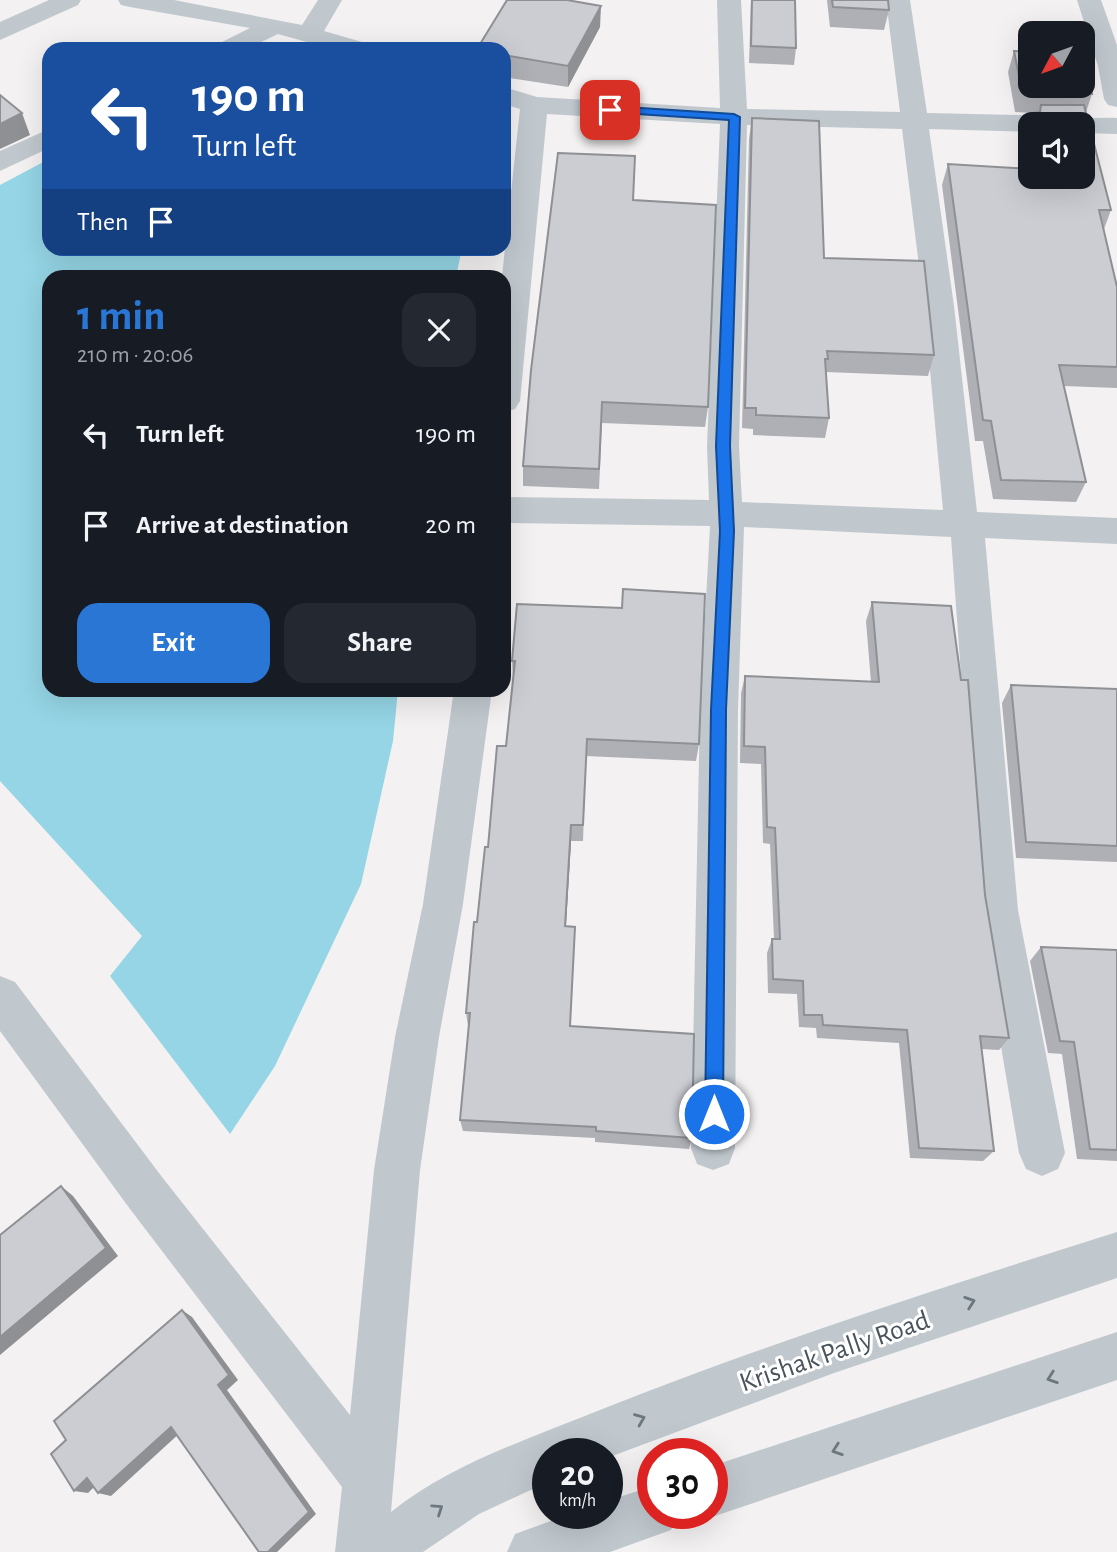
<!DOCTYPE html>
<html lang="en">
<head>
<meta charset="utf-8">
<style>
	:root { --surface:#171b24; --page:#242831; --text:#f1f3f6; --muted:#9ea1a6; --accent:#2a76d4 }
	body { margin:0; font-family:"Alegreya Sans",sans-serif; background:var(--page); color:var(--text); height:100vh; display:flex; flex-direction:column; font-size:26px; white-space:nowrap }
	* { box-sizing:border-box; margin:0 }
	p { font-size:23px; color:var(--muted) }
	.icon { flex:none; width:38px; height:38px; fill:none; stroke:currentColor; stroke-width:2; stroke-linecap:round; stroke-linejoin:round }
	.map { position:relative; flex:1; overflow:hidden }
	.drawer { position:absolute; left:42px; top:270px; width:469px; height:427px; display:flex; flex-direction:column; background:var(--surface); border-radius:21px; box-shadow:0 7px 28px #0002 }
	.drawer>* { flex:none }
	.hud { position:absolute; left:42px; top:42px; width:469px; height:214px; border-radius:21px; box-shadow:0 7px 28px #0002; background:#1a4fa0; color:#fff; overflow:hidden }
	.needle { width:46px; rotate:229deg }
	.tools { position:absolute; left:1018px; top:21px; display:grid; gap:14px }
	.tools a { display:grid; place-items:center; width:77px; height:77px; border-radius:14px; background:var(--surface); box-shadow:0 7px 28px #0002; font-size:35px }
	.speed { position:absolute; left:532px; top:1438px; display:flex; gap:14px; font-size:35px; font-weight:700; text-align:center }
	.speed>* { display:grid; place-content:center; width:91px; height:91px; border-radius:50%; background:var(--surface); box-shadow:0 7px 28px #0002; line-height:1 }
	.speed small { font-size:18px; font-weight:400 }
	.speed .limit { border:10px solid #d22; background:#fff; color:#111 }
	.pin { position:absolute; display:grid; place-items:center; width:60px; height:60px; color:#fff; margin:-30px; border-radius:14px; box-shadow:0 4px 10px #0006 }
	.me { position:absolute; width:77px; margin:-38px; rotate:0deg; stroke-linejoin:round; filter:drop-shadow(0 0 5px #0008) }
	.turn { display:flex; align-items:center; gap:24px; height:147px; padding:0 35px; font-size:32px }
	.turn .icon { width:91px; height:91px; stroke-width:2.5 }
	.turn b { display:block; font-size:49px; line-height:60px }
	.then { display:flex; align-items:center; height:66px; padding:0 35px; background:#0003; gap:14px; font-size:26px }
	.round { display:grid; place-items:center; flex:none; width:74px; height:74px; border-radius:21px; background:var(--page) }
	.summary { display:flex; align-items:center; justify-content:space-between; height:119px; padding:0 35px }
	h1 { font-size:42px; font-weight:700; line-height:52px; color:var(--accent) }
	.button { display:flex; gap:14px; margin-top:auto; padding:14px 35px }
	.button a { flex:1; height:80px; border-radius:21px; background:var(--accent); color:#fff; font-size:28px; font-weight:700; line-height:80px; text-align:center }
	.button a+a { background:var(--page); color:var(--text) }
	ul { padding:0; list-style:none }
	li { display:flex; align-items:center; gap:21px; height:91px; padding:0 35px }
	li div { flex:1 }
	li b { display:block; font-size:26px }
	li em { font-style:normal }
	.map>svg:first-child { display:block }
	.water { fill:#95d5e5 }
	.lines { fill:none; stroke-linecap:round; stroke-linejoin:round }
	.street { fill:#c0c8ce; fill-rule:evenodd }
	.wall { fill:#afb0b5 }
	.shaded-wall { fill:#8e9094 }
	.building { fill:#cbcdd3; stroke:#8e9094; stroke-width:2 }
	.oneway { stroke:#6d777e }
	.route { fill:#1a73e8; stroke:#114b97; stroke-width:2 }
	.labels { text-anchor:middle; stroke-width:6; stroke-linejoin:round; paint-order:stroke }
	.near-street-label { font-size:28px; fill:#4a545c; stroke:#fff }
</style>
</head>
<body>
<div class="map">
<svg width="1117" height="1552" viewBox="0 0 1117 1552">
	<rect width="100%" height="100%" fill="#f3f1f1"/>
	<!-- water -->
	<polygon class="water" points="49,159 49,248 462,249 456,276 49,276 49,690 398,690 393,741 361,884 275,1066 230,1134 110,976 142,936 0,781 0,185"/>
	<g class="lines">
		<!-- street -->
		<g class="street">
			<polygon points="49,0 81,0 78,5 0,40 0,22"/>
			<polygon points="118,0 174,0 302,25 318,0 342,0 324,31 369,44 373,49 332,49 278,34 247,49 214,49 218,44 250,28 130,7 121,5"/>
			<path d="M717 0H741L747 109 900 112 886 0H910L927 113 1062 116C1078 120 1098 117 1117 118V134L1083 133V124H1031V132L929 129 954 306 977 512 1117 518V544L985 538 1018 910 1065 1153 1058 1169 1042 1176 1026 1169 1019 1153 978 910 951 537 744 527 738 710 735 1148 729 1164 713 1170 697 1164 691 1148 700 710 710 526 504 523V497L709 500 707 446 720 124 547 114 520 401 515 409 504 412V276H502L520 109 504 104V87L537 97 720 108ZM747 125 902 129 924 306 943 510 742 502 739 446Z"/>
			<polygon points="1077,0 1101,0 1117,45 1117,107 1108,105 1104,99 1098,66"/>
			<polygon points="49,129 49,148 0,171 0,151"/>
			<path d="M454 690H492L463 904 439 1037 420 1170 391 1512C451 1464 529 1439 600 1410 769 1343 943 1287 1117 1232V1278L834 1373 607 1458V1454H548V1482L479 1514 423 1552H335L342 1487 130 1209 0 1031V976L15 982 162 1177 350 1415 374 1170 395 1037 423 904Z"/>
			<polygon points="1117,1332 1117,1380 712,1517 703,1514 712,1514 712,1466"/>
			<polygon points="653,1486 653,1514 678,1514 671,1530 610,1552 507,1552 515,1534 570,1514 607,1514 607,1501"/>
		</g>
	</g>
	<!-- wall -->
	<g class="wall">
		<polygon points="751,0 795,0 796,48 794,65 749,63"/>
		<polygon points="827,0 888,0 889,10 884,30 830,27"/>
		<polygon points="600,27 568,87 504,77 504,49"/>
		<polygon points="1014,51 1092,94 1086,112 1111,210 1104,229 1117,287 1117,388 1064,386 1086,482 1076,502 993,499 983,441 975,441 942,185 948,164 1083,177 1083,124 1031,124 1031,162 1025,134 1032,113 1015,112 1008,72"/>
		<polygon points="752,118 824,258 934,355 928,376 826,372 829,418 825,438 753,435 753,429 742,428 749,139"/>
		<polygon points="633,200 708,407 705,427 602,423 599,489 523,486 523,466"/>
		<polygon points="872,602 985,895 1009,1038 999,1050 982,1049 994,1151 983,1161 910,1158 899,1043 817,1038 816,1028 799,1027 797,994 768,993 767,953 772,939 774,939 770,844 763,843 761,764 740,763 741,693 745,676 871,682 866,621"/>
		<polygon points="517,604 699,744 696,761 586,756 583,841 571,841 566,926 570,1026 692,1138 689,1149 595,1142 595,1138 463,1131 460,1120 469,1026 468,1026 466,1013 488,847 506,746 513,679 512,661"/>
		<polygon points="1011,685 1117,689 1117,862 1016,858 1002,703"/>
		<polygon points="1041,947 1117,950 1117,1161 1077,1159 1062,1054 1048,1053 1030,961"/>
	</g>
	<!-- shaded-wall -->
	<g class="shaded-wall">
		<polygon points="601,6 600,27 568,87 568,66"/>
		<polygon points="22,113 30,135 0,149 0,124"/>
		<polygon points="571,825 571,841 565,940 565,926"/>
		<polygon points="61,1186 73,1196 118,1256 0,1355 0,1337"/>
		<polygon points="182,1310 192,1317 238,1380 227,1390 316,1514 277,1552 268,1552 218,1385"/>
		<polygon points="171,1427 182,1431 111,1496 98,1493"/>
		<polygon points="87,1478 100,1481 88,1493 74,1491"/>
	</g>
	<!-- building -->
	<g class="building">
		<polygon points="507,0 567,0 601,6 568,66 504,55 504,49 477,49"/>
		<polygon points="752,0 795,0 796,48 751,46"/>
		<polygon points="832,0 888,0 889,10 833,7"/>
		<polygon points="1014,51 1031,52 1031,86 1083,86 1083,58 1092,94 1022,91"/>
		<polygon points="0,95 22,113 0,124"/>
		<polygon points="1041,105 1084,105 1111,210 1099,210 1117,287 1117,367 1059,365 1086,482 1001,480 991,421 983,420 948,164 1031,169 1031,177 1083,177 1083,124 1034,124 1032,113 1040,112"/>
		<polygon points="752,118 819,121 824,258 924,261 934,355 827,351 828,359 825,359 829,418 756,415 756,408 745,408"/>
		<polygon points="558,153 635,156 633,200 716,205 708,407 602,402 599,469 523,466 531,370"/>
		<polygon points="623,589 705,594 699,744 587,739 583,825 571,825 565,926 575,927 570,1026 694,1034 692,1138 596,1131 596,1127 460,1120 470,1013 466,1013 474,922 477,922 485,847 488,847 497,746 506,746 515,661 512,661 517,604 622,608"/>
		<polygon points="872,602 951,606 961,680 968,680 985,895 1009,1038 980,1036 994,1151 919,1148 907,1030 823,1025 822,1015 804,1015 803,981 773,979 772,939 780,939 775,828 767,827 765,747 744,746 745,676 879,682"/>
		<polygon points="1011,685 1117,689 1117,846 1026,842"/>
		<polygon points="1041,947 1117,950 1117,1150 1090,1149 1074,1042 1060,1041"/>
		<polygon points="61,1186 106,1248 0,1337 0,1235"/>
		<polygon points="182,1310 229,1375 218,1385 309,1512 268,1552 259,1552 171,1427 98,1493 87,1478 74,1491 51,1454 66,1440 54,1421"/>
	</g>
	<!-- one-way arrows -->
	<defs><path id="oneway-chevron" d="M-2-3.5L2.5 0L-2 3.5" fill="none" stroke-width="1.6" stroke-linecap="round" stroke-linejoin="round" transform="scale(1.75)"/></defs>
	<g class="oneway">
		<use href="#oneway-chevron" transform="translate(970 1302) rotate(-19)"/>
		<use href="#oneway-chevron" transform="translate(1052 1378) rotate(161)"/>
		<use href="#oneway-chevron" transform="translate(640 1419) rotate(-22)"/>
		<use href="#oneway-chevron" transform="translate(837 1450) rotate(161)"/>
		<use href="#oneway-chevron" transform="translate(438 1509) rotate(-34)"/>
	</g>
	<!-- route -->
	<polygon class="route" points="610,106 734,114 740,117 730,446 734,531 726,710 723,1114 720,1120 714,1123 707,1120 705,1114 711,710 720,531 716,446 729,120 606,112 604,110"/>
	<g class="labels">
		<!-- near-street labels -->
		<g class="near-street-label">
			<text transform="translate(834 1350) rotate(-19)" y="10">Krishak Pally Road</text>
		</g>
	</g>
</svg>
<div class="tools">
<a><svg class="needle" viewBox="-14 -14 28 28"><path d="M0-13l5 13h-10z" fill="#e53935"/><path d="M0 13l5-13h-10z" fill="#9ea1a6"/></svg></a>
<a><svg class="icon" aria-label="sound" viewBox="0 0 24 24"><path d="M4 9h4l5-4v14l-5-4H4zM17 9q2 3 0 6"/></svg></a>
</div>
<div class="speed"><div>20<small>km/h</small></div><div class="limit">30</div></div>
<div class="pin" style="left:610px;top:110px;background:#d93025"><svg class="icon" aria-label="arrive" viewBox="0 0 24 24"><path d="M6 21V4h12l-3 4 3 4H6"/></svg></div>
<svg class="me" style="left:714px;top:1114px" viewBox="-20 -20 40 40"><circle r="17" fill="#1a73e8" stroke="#fff" stroke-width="3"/><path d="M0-11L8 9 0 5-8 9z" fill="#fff"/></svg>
<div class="hud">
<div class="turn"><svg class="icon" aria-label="left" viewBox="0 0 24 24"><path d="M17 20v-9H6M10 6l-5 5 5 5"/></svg><div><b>190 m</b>Turn left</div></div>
<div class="then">Then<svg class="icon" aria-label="arrive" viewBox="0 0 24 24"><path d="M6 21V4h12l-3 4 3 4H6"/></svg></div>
</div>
<section class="drawer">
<div class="summary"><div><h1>1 min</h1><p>210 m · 20:06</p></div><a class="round"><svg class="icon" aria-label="close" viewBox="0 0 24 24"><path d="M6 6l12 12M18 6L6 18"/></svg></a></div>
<ul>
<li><svg class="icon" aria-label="left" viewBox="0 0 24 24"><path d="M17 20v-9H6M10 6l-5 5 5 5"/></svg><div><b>Turn left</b></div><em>190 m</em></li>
<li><svg class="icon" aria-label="arrive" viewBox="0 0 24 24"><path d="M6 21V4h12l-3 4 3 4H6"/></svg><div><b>Arrive at destination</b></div><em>20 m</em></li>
</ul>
<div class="button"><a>Exit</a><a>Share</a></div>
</section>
</div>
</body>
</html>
